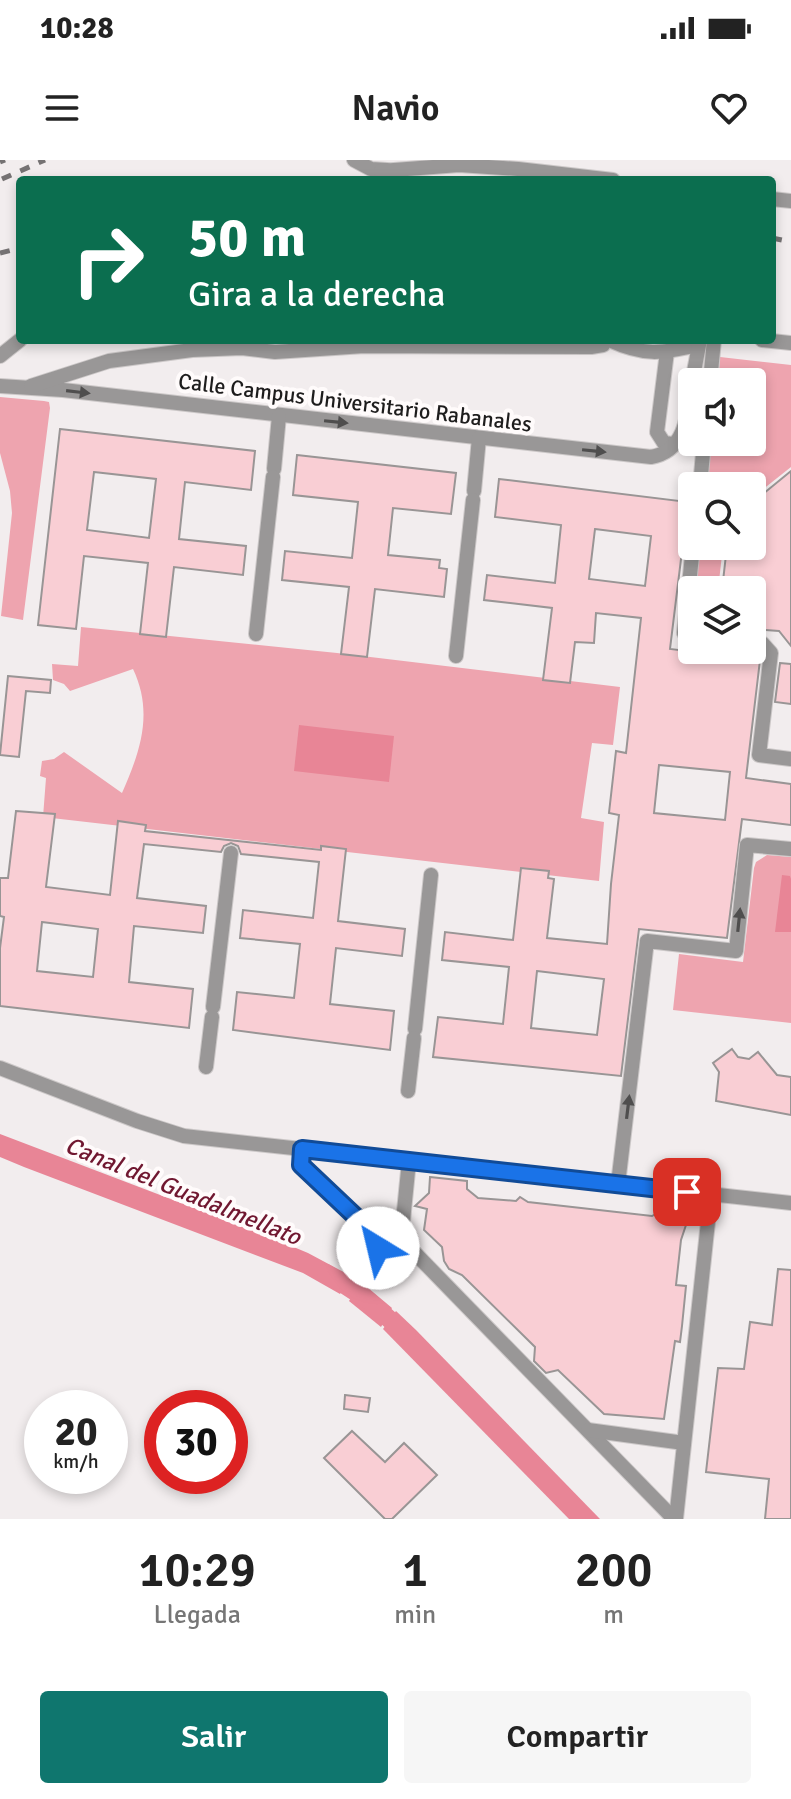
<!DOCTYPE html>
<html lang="es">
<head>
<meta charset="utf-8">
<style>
	:root { --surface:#fff; --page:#f6f6f6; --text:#222; --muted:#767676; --accent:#0f766e }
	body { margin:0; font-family:Signika,sans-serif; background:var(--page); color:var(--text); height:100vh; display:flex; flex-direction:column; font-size:30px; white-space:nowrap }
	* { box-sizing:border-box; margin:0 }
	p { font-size:26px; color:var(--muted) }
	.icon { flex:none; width:44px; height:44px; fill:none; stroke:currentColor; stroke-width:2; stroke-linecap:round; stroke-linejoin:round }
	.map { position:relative; height:1359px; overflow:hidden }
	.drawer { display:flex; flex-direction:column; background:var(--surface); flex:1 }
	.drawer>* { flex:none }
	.hud { position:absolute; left:16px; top:16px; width:760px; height:168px; border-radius:8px; box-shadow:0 4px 12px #0003; background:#0b6e4f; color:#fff; overflow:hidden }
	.fabs { position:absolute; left:678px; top:208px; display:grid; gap:16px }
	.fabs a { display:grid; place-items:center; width:88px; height:88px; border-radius:8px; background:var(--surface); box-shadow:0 4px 12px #0003; font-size:40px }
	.speed { position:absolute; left:24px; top:1230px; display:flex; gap:16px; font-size:40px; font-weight:700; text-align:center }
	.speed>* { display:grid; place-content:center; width:104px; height:104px; border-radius:50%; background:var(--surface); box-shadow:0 4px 12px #0003; line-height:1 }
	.speed small { font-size:20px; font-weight:400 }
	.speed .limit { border:12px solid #d22; background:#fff; color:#111 }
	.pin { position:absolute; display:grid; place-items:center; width:68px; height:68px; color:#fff; margin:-34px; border-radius:16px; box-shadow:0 4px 12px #0006 }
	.me { position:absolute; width:88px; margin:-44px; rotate:324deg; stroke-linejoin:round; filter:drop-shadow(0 0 6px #0008) }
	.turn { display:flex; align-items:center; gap:28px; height:168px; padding:0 40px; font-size:36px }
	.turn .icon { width:104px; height:104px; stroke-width:2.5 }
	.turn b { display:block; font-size:56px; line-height:68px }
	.eta { display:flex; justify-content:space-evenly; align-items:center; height:136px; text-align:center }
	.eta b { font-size:48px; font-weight:600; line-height:56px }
	.primary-button { display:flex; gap:16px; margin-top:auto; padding:16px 40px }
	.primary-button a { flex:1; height:92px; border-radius:8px; background:var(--accent); color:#fff; font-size:32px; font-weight:600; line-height:92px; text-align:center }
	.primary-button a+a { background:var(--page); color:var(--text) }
	.status { display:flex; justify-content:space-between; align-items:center; height:56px; padding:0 40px; background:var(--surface); direction:ltr }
	.status svg { height:22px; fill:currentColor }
	header { display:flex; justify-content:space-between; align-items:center; height:104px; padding:0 40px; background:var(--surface); font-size:36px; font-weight:600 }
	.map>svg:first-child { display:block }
	.green { fill:#eea4af }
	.water { fill:#e88596 }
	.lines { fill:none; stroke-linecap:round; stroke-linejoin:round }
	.canal { stroke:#e88596; stroke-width:18 }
	.building { fill:#f9ced4; stroke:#999595; stroke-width:2; fill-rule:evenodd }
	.street-casing { stroke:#ccc8c8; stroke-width:16 }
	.street { stroke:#999797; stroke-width:14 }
	.rail { stroke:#757273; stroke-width:5; stroke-dasharray:10 10; stroke-linecap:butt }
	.oneway { fill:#4f4e4e }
	.route-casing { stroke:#114b97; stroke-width:20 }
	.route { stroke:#1a73e8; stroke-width:14 }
	.labels { text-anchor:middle; stroke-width:8; stroke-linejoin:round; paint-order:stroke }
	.street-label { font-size:22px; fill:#1e1d1d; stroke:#fffbfb }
	.water-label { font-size:24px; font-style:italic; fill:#701730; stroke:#fffbfb }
</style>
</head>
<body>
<div class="status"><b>10:28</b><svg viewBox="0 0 49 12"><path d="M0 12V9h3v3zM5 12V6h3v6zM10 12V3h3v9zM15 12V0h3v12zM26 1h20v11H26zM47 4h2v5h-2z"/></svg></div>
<header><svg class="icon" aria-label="menu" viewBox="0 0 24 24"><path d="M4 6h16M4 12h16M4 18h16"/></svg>Navio<svg class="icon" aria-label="heart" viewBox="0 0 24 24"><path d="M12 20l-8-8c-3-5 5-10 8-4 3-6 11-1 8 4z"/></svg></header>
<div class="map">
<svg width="791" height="1359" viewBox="0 0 791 1359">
	<rect width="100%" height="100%" fill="#f2edee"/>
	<!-- green -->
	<g class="green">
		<polygon points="720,197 791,205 791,307 752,338 752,326 707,326 711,282 752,282 752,222 718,222"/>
		<polygon points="0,237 44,241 49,242 50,248 23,460 1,456 12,353 10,331 0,293"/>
		<polygon points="700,386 723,386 718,430 695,430"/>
		<path d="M81 467 337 493 620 527 613 585 592 583 581 658 604 662 599 721 43 657 46 618 40 616 42 601 54 599 64 592 122 633C140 592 154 553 133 509L70 531 64 524 53 520 52 504 78 506Z"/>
		<polygon points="767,695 791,697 791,863 673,850 679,794 743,802 754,708 756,702"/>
	</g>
	<!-- water -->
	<g class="water">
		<polygon points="299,565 394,576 389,622 294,611"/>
		<polygon points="782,715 790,716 791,719 791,772 775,772"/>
		<polygon points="0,974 265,1075 308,1093 351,1116 340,1134 303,1113 24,1007 0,997"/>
		<polygon points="361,1122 392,1148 381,1167 349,1141"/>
		<polygon points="396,1151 416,1170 600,1359 569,1359 383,1169"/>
	</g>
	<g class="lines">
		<!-- canal -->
		<polyline class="canal" points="326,1113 369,1141 407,1175"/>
	</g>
	<!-- building -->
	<g class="building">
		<path d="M60 269 255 291 251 330 185 322 179 379 246 386 243 415 174 407 166 477 140 474 148 403 84 396 76 469 38 465ZM94 312 156 319 149 378 87 370Z"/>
		<polygon points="297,295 456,313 451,354 393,348 388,395 440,400 439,408 447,409 444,437 375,429 367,497 341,494 349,427 282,420 285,391 352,398 358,342 293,335"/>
		<polygon points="791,311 791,486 779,471 752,469 752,430 722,430 727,386 752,386 752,343"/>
		<path d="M499 319 688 342 670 489 760 500 746 618 791 624V665L742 659 727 778 639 769 621 916 433 897 438 857 503 864 509 807 442 800 445 772 513 780 521 708 549 711 548 718 554 719 547 778 607 784 611 724 619 655 609 653 616 591 626 593 641 458 596 453 594 483 575 482 570 523 543 520 552 448 484 440 487 415 555 423 561 365 495 357ZM595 369 651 376 645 426 589 419ZM659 605 730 612 725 660 654 653ZM537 811 604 819 597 875 531 868Z"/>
		<polygon points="780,503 791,504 791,544 775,542"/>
		<polygon points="8,516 51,520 50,533 26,531 19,597 0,595"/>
		<path d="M16 651 55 654 46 727 110 735 118 661 146 665 145 671 321 690V686L346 689 338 761 405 769 402 796 336 788 330 844 394 851 390 890 233 870 237 832 294 838 300 784 240 778 243 750 313 758 319 702 241 694 238 686 231 683 224 686 221 692 144 684 137 738 206 746 203 773 134 766 129 822 193 829 189 868 0 846V788L4 757 0 756V718H8ZM42 762 98 769 93 817 37 811Z"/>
		<polygon points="732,889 738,897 749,899 758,892 777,915 791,917 791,955 716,941 719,912 713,903"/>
		<polygon points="430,1017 467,1021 467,1029 478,1038 516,1041 520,1037 528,1042 652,1056 659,1052 670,1061 687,1062 681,1080 676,1125 686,1126 682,1166 680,1182 675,1181 664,1259 604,1254 558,1210 546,1213 534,1201 535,1187 462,1115 449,1109 444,1101 442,1087 424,1070 427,1049 415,1046 429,1033"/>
		<polygon points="778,1109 791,1110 791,1359 765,1359 769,1319 706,1312 718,1208 744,1209 750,1162 772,1165"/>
		<polygon points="345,1235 370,1238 368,1252 344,1249"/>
		<polygon points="352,1271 385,1302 404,1283 437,1315 392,1359 385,1359 324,1298"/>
	</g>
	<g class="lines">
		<!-- street casing -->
		<g class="street-casing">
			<g id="street">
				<polyline points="354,0 371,9 387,10"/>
				<polyline points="381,11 459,5 518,9 613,20"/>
				<polyline points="772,39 791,41"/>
				<path d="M609 180C644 196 661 194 697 185"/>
				<polyline points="762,180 791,183"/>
				<polyline points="667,192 657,272 664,283 673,284"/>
				<polyline points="0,196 20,180"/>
				<polyline points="692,222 700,180"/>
				<polyline points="710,222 714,180"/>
				<path d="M0 226 63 230 651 297C687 291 688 252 692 223"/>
				<polyline points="31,226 109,201 192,190 242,188 275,192 364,186 591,187 603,185 605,180"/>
				<polyline points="274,309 279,256"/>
				<polyline points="700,326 704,282"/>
				<polyline points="474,331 479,278"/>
				<polyline points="256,474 273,317"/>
				<polyline points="692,474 684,473 693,386"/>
				<polyline points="752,481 762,483 771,493 759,595 791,599"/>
				<polyline points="456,496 473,340"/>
				<polyline points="213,847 231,693"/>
				<polyline points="415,869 431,715"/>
				<polyline points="206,907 212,857"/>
				<polyline points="0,908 137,961 184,976 791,1043"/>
				<polyline points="408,931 414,878"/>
				<polyline points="302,989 301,1005 375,1075 378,1088 364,1108"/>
				<polyline points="409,1001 402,1071 409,1087 674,1359"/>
				<polyline points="618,1024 647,781 736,791 747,685 791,689"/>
				<polyline points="588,1270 684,1283"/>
				<polyline points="676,1359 711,1034"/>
			</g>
		</g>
		<!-- street -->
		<use href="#street" class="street"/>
		<!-- rail -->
		<g class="rail">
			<polyline points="0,2 5,0"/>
			<polyline points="2,19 45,0"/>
			<polyline points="772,78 791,82"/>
			<polyline points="0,93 20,88"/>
		</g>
	</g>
	<!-- one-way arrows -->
	<defs><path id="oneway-solid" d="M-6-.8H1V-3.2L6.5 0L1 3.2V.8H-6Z" transform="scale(2)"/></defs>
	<g class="oneway">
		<use href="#oneway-solid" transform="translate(78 232) rotate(7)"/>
		<use href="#oneway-solid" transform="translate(336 262) rotate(6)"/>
		<use href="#oneway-solid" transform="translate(594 291) rotate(6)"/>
		<use href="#oneway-solid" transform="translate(739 760) rotate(-84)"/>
		<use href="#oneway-solid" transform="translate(628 947) rotate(-83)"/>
	</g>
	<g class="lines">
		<!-- route casing -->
		<g class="route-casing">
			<polyline id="route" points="378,1088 375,1075 301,1005 302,989 687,1032"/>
		</g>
		<!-- route -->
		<use href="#route" class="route"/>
	</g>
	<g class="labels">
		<!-- street labels -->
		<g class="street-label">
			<text transform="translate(355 242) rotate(7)" y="8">Calle Campus Universitario Rabanales</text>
		</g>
		<!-- water labels -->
		<g class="water-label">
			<text transform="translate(183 1031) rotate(22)" y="8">Canal del Guadalmellato</text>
		</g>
	</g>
</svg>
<div class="fabs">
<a><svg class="icon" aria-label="sound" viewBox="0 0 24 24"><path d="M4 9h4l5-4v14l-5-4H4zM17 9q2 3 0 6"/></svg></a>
<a><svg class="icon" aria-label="search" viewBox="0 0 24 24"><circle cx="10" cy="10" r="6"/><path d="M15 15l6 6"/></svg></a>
<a><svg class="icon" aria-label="layers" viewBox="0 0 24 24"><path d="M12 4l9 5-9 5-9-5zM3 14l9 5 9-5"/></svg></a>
</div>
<div class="speed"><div>20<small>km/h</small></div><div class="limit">30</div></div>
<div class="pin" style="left:687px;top:1032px;background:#d93025"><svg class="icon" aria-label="arrive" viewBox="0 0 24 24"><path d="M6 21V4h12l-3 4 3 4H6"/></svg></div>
<svg class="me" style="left:378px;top:1088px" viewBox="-20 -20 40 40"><circle r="19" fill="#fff"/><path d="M0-13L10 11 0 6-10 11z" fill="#1a73e8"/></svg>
<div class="hud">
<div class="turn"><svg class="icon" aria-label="right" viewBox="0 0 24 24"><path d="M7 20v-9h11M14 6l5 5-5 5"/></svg><div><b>50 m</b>Gira a la derecha</div></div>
</div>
</div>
<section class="drawer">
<div class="eta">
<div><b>10:29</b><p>Llegada</p></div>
<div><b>1</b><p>min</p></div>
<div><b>200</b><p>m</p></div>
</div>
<div class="primary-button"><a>Salir</a><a>Compartir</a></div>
</section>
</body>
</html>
